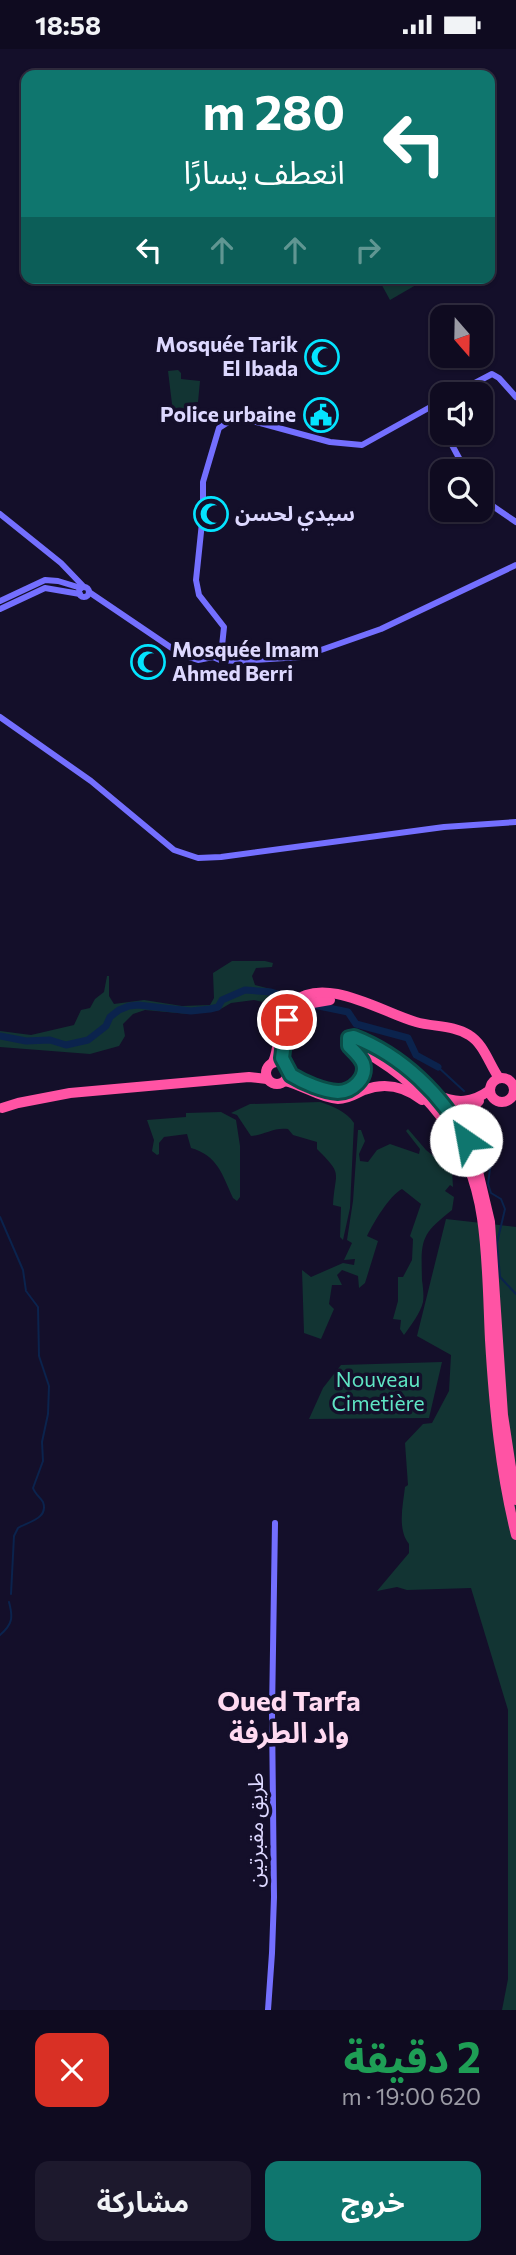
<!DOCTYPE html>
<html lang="ar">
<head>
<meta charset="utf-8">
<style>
	:root { --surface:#0f0b20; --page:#1d192d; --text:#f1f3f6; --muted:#9b9ba5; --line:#2f2b3e; --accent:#0f766e }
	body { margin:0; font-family:Commissioner,"Noto Sans Arabic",sans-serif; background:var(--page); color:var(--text); direction:rtl; height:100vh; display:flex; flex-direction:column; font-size:26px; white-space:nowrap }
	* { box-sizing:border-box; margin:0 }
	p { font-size:23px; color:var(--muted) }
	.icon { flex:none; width:38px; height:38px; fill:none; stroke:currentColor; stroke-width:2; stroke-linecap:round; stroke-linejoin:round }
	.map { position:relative; height:1961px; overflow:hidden; direction:ltr }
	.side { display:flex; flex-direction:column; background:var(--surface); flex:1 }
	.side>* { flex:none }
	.banner { position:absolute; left:21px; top:21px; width:474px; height:214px; border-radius:14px; box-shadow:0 2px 5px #0004,0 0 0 2px var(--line); direction:rtl; background:#0f766e; color:#fff; overflow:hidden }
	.needle { width:46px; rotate:160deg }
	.tools { position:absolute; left:430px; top:256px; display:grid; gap:14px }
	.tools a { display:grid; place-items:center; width:63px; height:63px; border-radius:14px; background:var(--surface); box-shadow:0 2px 5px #0004,0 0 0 2px var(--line); font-size:35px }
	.pin { position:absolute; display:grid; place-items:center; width:60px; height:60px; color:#fff; margin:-30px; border:4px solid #fff; border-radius:50%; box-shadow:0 2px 7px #0007 }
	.me { position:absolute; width:77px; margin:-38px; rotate:327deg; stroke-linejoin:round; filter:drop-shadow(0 0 5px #0008) }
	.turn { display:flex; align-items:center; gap:24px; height:147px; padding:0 35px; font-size:32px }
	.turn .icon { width:91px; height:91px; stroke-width:2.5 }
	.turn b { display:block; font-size:49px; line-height:60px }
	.lanes { display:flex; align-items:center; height:66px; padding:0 35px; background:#0003; justify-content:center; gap:35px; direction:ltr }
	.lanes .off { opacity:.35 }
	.round { display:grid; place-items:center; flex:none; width:74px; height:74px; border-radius:14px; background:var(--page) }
	.headline { display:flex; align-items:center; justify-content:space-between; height:119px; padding:0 35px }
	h1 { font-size:42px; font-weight:700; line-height:52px; color:#1e9e55 }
	.action { display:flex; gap:14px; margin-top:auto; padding:14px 35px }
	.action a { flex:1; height:80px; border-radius:14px; background:var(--accent); color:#fff; font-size:28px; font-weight:700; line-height:80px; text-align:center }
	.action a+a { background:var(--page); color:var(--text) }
	.status { display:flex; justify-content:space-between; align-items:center; height:49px; padding:0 35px; background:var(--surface); direction:ltr }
	.status svg { height:19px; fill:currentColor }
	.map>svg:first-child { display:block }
	.green { fill:#123433 }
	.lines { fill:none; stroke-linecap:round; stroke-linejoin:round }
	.stream { stroke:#0b234d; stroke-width:2 }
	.river { stroke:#0b234d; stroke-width:7 }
	.secondary { stroke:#746fff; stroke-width:6 }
	.highway { stroke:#ff53a4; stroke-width:10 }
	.route-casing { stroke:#0a4d48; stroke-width:18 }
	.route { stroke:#0f766e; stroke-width:12 }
	.labels { text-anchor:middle; stroke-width:7; stroke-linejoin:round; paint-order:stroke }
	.poi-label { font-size:21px; font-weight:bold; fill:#ddd8ff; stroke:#140f2a; text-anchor:end }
	.park-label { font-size:21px; fill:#5fe5c4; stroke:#140f2a }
	.street-label { font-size:21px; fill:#ddd8ff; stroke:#140f2a }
	.district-label { font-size:28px; font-weight:bold; fill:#ffdaf1; stroke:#140f2a }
</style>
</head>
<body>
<div class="status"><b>18:58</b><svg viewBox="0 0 49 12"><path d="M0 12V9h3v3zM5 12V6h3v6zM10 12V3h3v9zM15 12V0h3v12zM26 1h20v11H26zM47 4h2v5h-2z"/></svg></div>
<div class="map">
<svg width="516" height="1961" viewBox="0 0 516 1961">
	<rect width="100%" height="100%" fill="#140f2a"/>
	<!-- green -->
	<g class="green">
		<polygon points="378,229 428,229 390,251"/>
		<polygon points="178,321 181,324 181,330 200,332 198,353 189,354 186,364 173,363 168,322"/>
		<polygon points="232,912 265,912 273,914 272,918 256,919 252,927 255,936 282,943 280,957 254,951 231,954 219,961 188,965 145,961 133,965 123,975 125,987 119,997 90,1005 0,998 0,982 31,986 74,976 81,961 90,959 95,950 104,943 107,927 109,927 109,947 114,955 144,951 182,957 210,956 214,949 213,924"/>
		<path d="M320 1053C332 1057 346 1062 354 1074L350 1159 343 1191 340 1188 341 1158 333 1156C335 1121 344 1127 317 1100V1093L293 1086 288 1080C274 1078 264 1086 251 1087L237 1066 231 1064 250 1055Z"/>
		<path d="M221 1063 236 1071 240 1097V1148L237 1152 233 1149C222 1125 218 1107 191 1099L187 1085 164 1088 159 1094V1105L157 1106 152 1102 154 1091 147 1071 186 1068V1064Z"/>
		<path d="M408 1080 426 1101 452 1122 453 1138 450 1136 445 1142 454 1148 452 1161C420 1186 421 1191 422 1231 423 1238 424 1246 423 1253 420 1265 411 1276 404 1286L400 1280 401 1271 393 1270 398 1252V1228H403L412 1211 413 1190 410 1187 421 1155 402 1140C389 1147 374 1173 367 1187L378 1192 365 1234 359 1239 358 1227 342 1221 337 1226 342 1236H332L329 1255 334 1260 321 1290 304 1284 302 1221 311 1228 343 1214 354 1216 355 1210 344 1211 352 1194 347 1191 353 1152 358 1081H361L365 1092 359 1105 360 1112 368 1113 377 1101 390 1095 419 1105 420 1100 406 1082Z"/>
		<path d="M446 1170 516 1178V1961H502L508 1930V1661L471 1539 407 1541 397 1538 377 1542 409 1504V1495C397 1480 403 1456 405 1438L408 1436 405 1394 423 1375 432 1374 449 1342 451 1306 417 1287Z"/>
		<polygon points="442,1313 429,1369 309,1370 323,1339 341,1316"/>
	</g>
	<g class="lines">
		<!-- stream -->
		<g class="stream">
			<polyline points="438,1018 464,1042"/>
			<polyline points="475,1061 491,1112 488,1135 491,1144 501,1150 505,1160 497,1194 500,1228 516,1245"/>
			<path d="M0 1168 23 1221 26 1242 38 1258 39 1307 49 1337 48 1365 42 1393 43 1412 33 1439C35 1445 40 1448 43 1453 49 1470 27 1473 18 1479L14 1487 11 1545"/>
			<path d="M0 1586C13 1575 13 1568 9 1553"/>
		</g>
		<!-- river -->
		<g class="river">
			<polyline points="314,956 348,963 356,975 408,989 416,1006 438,1018"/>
			<polyline points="0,987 26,992 50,991 66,996 88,991 106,977 110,968 119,961 129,957 138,956 191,962 210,960 218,958 222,951 245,941 271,943 292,949"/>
		</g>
		<!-- secondary -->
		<g class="secondary">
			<polyline points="454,345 492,325 499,329 516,348"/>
			<polyline points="431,358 443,379"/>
			<polyline points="445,383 466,422"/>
			<polyline points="481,449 516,473"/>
			<polyline points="0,465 61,514 84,538"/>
			<circle cx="84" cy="543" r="5"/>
			<polyline points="89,543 182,606 198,611 213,608 222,597 224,578 199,546 196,531 203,464 203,433 219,379 233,370 249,371 330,393 362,396 443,351"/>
			<polyline points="0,552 45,531 58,532 81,539"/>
			<polyline points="0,560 45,539 80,545"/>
			<polyline points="213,608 220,611 238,612 301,608 381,580 516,516"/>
			<polyline points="0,668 91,732 174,801 198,809 221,808 444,778 516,773"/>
			<polyline points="268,1961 272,1904 274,1848 272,1664 275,1474"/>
		</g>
		<!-- highway -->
		<g class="highway">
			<polyline points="288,969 301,956 330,951"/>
			<circle cx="277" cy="1024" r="11"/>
			<path d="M273 1013C282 993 275 968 293 953 326 926 383 964 416 973 433 978 454 976 469 986 484 995 489 1015 499 1029"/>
			<polyline points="288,1024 304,1032"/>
			<circle cx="502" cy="1041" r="12"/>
			<path d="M285 1032C303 1036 320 1049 338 1050 349 1050 355 1045 364 1041 385 1033 405 1038 422 1051"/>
			<path d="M318 1037C338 1044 362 1045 364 1017L359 1008 349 998"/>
			<path d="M437 1046C457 1055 472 1054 490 1041"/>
			<polyline points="2,1059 18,1054 70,1044 249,1028 267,1030"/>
			<polyline points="466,1087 466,1065 479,1052"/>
			<path d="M516 1451 503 1366 490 1173 476 1114 462 1084 426 1037 395 1011 352 988 349 991 350 995C422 1031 470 1087 482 1169 488 1209 488 1251 490 1291 494 1357 500 1422 516 1486"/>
		</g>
	</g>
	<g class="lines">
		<!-- route casing -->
		<g class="route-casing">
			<path id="route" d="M287 971 282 1009 291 1026C304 1034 323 1042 338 1043 352 1043 368 1029 363 1014 360 1007 354 1002 349 997V989L354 988C401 1006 443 1046 466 1091"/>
		</g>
		<!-- route -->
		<use href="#route" class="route"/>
	</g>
	<!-- icons -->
	<defs>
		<g id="mosque-ring" transform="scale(1.75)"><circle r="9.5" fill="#140f2a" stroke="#04e4ff" stroke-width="1.5"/><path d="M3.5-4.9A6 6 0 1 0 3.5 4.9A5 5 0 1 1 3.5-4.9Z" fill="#04e4ff"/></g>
		<g id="civic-ring" transform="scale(1.75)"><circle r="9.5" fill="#140f2a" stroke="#04e4ff" stroke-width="1.5"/><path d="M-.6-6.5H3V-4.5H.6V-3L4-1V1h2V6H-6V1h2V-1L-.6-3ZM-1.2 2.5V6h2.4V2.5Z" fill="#04e4ff"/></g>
	</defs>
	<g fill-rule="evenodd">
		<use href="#mosque-ring" x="322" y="308"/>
		<use href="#civic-ring" x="321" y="366"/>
		<use href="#mosque-ring" x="211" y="465"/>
		<use href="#mosque-ring" x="148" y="613"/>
	</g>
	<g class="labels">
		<!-- poi labels -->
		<g class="poi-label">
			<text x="298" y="303">Mosquée Tarik<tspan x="298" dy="24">El Ibada</tspan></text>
			<text x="296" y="373">Police urbaine</text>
			<text x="235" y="472" text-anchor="start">سيدي لحسن</text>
			<text x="172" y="608" text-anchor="start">Mosquée Imam<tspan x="172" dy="24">Ahmed Berri</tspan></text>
		</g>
		<!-- park labels -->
		<g class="park-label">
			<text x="378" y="1338">Nouveau<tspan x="378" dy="24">Cimetière</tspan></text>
		</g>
		<!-- street labels -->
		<g class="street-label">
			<text transform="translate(256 1781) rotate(-90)" y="7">طريق مقبرتين</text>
		</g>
		<!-- district labels -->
		<g class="district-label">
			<text x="289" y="1662">Oued Tarfa<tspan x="289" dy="32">واد الطرفة</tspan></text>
		</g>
	</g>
</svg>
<div class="tools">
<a><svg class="needle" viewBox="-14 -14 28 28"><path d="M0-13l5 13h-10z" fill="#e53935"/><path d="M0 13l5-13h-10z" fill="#9b9ba5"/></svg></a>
<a><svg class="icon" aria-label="sound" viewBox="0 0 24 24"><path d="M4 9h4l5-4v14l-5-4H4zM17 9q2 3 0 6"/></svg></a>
<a><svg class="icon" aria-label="search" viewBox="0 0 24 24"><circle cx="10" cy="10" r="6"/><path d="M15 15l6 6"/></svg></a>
</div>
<div class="pin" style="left:287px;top:971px;background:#d93025"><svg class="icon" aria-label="arrive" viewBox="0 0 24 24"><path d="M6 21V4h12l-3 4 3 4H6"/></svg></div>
<svg class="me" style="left:466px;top:1091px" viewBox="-20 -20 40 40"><circle r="19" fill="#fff"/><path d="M0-13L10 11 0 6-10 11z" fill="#0f766e"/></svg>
<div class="banner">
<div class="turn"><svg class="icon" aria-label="left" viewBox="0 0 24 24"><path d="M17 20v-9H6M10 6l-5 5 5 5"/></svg><div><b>280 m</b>انعطف يسارًا</div></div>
<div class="lanes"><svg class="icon" aria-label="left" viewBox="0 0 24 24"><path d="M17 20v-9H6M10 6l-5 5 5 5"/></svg><svg class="icon off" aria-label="ahead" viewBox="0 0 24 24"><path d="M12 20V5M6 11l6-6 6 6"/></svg><svg class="icon off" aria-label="ahead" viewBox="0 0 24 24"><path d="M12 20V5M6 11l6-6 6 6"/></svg><svg class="icon off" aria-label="right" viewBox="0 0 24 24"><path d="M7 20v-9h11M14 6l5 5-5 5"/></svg></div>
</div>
</div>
<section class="side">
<div class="headline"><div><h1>2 دقيقة</h1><p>620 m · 19:00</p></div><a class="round" style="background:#d93025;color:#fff"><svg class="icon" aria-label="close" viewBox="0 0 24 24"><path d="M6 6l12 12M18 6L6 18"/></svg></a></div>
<div class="action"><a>خروج</a><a>مشاركة</a></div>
</section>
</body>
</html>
